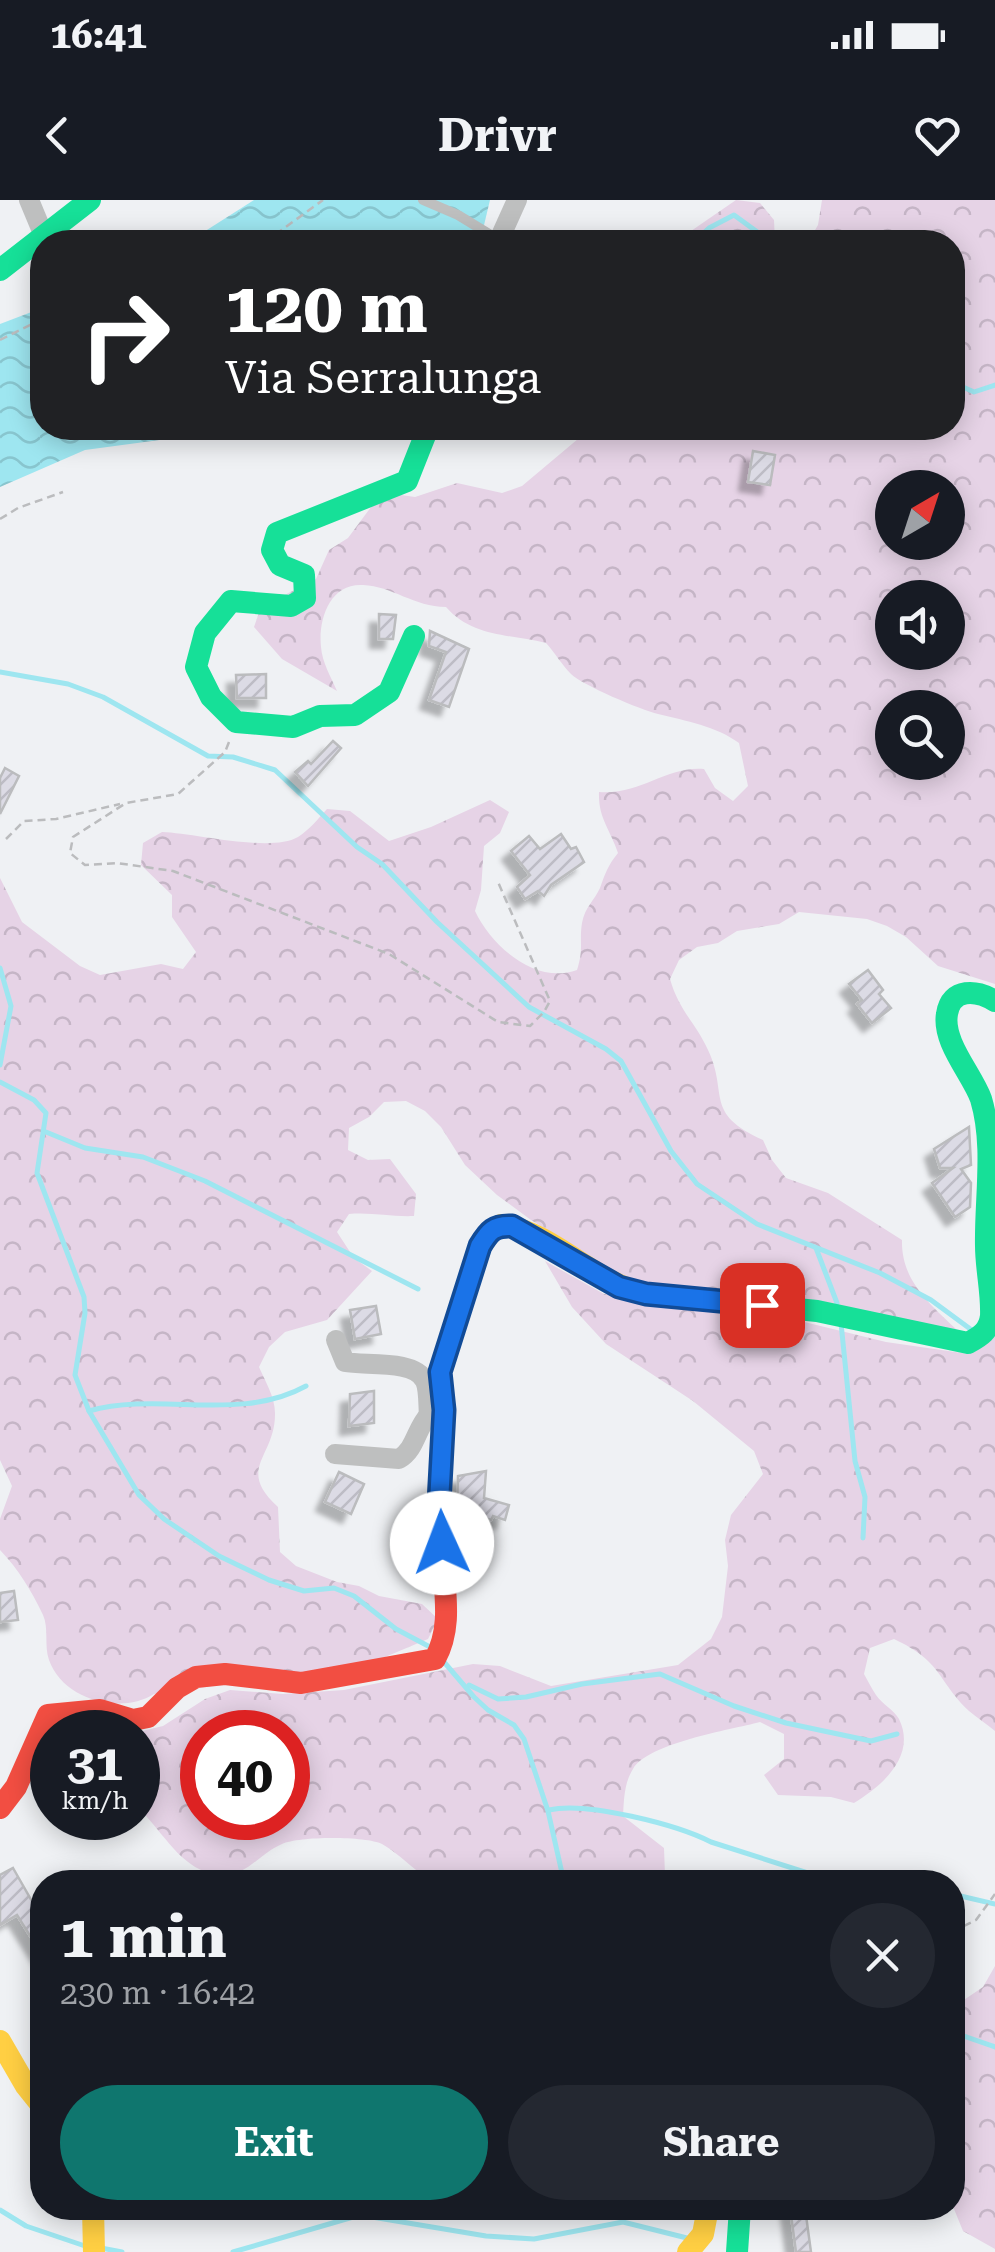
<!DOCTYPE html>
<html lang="en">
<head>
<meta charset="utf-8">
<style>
	:root { --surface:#171b24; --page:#242831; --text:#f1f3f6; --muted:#9ea1a6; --accent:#0f766e }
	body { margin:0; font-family:"Roboto Serif",serif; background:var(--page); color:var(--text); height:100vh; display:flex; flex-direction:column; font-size:38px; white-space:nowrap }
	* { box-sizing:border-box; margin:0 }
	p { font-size:32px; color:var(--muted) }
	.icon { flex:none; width:55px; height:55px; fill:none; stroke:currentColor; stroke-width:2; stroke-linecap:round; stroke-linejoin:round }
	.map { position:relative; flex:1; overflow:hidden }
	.side { position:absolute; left:30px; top:1670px; width:935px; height:350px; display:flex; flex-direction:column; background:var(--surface); border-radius:40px; box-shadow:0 5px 25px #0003 }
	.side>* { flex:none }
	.banner { position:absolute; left:30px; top:30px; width:935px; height:210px; border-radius:40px; box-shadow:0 5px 25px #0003; background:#202124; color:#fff; overflow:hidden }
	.needle { width:65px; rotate:39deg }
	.buttons { position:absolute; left:875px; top:270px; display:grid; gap:20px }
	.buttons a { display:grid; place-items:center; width:90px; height:90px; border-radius:50%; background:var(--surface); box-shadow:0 5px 25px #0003; font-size:50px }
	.speed { position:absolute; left:30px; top:1510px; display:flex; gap:20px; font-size:50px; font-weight:700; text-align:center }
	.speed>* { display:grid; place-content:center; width:130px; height:130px; border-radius:50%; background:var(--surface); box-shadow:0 5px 25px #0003; line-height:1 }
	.speed small { font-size:25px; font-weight:400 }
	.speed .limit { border:15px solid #d22; background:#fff; color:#111 }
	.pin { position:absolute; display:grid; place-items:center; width:85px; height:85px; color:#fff; margin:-42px; border-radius:20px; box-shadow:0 5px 15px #0006 }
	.me { position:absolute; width:110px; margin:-55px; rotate:358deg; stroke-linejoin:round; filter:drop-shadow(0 0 8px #0008) }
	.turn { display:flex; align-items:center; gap:35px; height:210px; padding:0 30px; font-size:45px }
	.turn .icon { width:130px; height:130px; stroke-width:2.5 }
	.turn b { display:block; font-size:70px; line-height:85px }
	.round { display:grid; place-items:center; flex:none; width:105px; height:105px; border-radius:52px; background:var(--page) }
	.overview { display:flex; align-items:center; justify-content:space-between; height:170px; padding:0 30px }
	h1 { font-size:60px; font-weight:700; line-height:75px }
	.cta { display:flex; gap:20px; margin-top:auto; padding:20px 30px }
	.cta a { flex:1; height:115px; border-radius:60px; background:var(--accent); color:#fff; font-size:40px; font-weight:700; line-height:115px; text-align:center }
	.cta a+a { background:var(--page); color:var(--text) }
	.status { display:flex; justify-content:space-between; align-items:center; height:70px; padding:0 50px; background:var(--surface); direction:ltr }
	.status svg { height:28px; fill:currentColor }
	header { display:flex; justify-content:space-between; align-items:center; height:130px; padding:0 30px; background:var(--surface); font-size:45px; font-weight:700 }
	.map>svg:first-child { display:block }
	.forest { fill:url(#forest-crowns); fill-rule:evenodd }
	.water { fill:url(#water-waves) }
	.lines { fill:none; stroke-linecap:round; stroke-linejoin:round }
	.stream { stroke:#9ee6f0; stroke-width:5 }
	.building { fill:url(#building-hatch); stroke:#bbbcbe; stroke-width:2.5; filter:url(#shadow) }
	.path { stroke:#bbbcbe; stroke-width:2.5; stroke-dasharray:8 5; stroke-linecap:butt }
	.lane { stroke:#bebfbf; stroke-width:10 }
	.street { stroke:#bebfbf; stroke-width:20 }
	.fast { stroke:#16e098; stroke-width:22 }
	.slow { stroke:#ffcf43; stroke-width:22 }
	.jam { stroke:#f24e42; stroke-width:22 }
	.route-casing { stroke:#114b97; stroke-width:25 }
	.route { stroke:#1a73e8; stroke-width:18 }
</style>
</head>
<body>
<div class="status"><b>16:41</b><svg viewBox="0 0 49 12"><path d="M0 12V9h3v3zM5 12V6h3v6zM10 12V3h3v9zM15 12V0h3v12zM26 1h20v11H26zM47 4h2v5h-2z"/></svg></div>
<header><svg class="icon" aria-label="back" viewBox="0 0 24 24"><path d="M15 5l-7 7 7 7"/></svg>Drivr<svg class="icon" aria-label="heart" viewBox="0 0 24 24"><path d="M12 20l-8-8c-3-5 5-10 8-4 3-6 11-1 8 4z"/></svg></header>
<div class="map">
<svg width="995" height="2052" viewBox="0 0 995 2052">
	<defs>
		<pattern id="forest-crowns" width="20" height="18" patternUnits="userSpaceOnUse" patternTransform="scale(2.5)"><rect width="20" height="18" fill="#e6d3e6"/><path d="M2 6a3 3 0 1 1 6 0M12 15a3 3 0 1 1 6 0" fill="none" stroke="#c5b5c6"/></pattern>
		<pattern id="water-waves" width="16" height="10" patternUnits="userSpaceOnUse" patternTransform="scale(2.5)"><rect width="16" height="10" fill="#9ee6f0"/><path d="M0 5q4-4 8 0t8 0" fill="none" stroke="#88c5ce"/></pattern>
		<pattern id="building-hatch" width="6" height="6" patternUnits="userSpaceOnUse" patternTransform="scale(2.5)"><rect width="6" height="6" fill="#dcdbe5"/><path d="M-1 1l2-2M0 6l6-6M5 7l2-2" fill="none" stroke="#bdbcc5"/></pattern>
		<filter id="shadow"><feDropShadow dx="-9" dy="9" stdDeviation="2.5" flood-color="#0004"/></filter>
	</defs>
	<rect width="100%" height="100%" fill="#eff1f4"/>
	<!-- forest -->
	<g class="forest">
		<polygon points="736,0 760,3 774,20 775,42 675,42"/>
		<path d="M822 0H995V784L938 766 906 737 887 726 867 719 799 712 779 724 737 731 718 743 697 747 679 760 670 779C679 811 696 823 708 850 729 894 703 913 763 940L772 960 786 978 828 993 902 1040C901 1081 930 1104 958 1131L632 1082 531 1020 497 995 465 965 441 927 425 911 406 901 384 902 369 917 349 928 348 950 368 960 390 959 416 994 414 1016C391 1017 371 1012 349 1014L337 1032 354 1058 372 1071 327 1120 285 1132 269 1147 259 1167C265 1181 275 1197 275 1213 276 1257 235 1268 278 1307L280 1352 296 1366 337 1382 359 1386 379 1396 422 1404 438 1419 428 1439 366 1465 154 1494C121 1515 63 1500 49 1460 44 1446 49 1428 43 1415 31 1390 19 1370 0 1350V1319L12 1286 0 1260V678L22 722 80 766 100 775 161 764 183 769 196 752 172 717V695L141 665 143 643 162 632C195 633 270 653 298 637 309 630 318 619 327 609L350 611 389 641 431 627 490 600 509 612 500 633 484 646 481 690 475 711C492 747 536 785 577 770 584 748 579 742 582 723 585 707 594 701 600 688 605 674 608 665 618 653 610 629 598 618 599 592 642 595 665 566 704 569L715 588 733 601 748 586 739 543C716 526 686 521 658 514 641 510 582 485 571 474 562 465 555 453 546 443 509 434 472 437 446 407 414 407 392 386 363 385 330 383 318 419 321 447 322 462 331 477 337 491L282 459 254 427 261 407 316 379 329 350 348 338 374 303 394 294 415 297 457 283 502 293 522 286 591 228H952V42H808L818 25ZM892 288H948V342H892ZM892 398H948V452H892ZM892 508H948V562H892Z"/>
		<path d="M545 1061 604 1094 792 1119 886 1142 969 1154 995 1133V1531C987 1524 977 1518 969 1511 936 1479 943 1462 894 1439L870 1448 864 1474C868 1481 872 1489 876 1495 882 1504 894 1510 899 1519 917 1556 882 1586 854 1603L831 1597 778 1595 764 1575 784 1559V1534L760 1522C730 1530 648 1543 633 1569 624 1583 624 1600 623 1616L664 1648 665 1675 659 1682H421L420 1673C408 1664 395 1651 382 1644 366 1636 299 1636 282 1644 254 1656 243 1685 206 1672 177 1662 160 1628 138 1608V1532H79L86 1528 138 1532 163 1526 205 1499 230 1490 283 1494 344 1490 473 1464 500 1466 551 1486 678 1465 711 1439 722 1417 728 1366 725 1340 731 1315 763 1274 754 1251 693 1201 606 1144 572 1107ZM202 1532H288V1618H202Z"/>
		<polygon points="995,1766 995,2049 963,2031 954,2009 953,1956 958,1932 952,1906 952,1808 983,1787"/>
	</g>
	<!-- water -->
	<g class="water">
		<polygon points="254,0 490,0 480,42 188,42"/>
		<polygon points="42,108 42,228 249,228 85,250 0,287 0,124"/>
	</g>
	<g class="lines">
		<!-- stream -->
		<g class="stream">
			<polyline points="507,31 526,42"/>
			<polyline points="694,42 709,28 734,15 771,42"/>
			<polyline points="952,182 974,192 995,185"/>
			<polyline points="0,472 68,484 103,497 208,556 233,557 275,570 357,647 382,664 437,722 529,807 606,849 621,861 671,951 697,984 757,1024 880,1073 931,1100 973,1131"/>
			<polyline points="0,768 11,806 0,865"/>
			<polyline points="0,882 34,900 46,913 37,973 84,1097 85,1113 75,1175 89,1211 139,1295 164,1319 219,1356 269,1380 304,1391 334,1388 354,1396 396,1429 430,1447"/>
			<polyline points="46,932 85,948 143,957 205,981 418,1089"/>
			<polyline points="816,1048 837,1103"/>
			<polyline points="841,1123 855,1261 865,1297 863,1338"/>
			<path d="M89 1211C160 1191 239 1223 306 1186"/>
			<polyline points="444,1462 474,1497 488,1510 514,1525 524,1539 548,1611 564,1682"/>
			<polyline points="469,1485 498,1499 526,1497 582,1484 660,1474 734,1506 786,1523 871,1541 897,1534"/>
			<path d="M549 1610C586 1601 678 1625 711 1642L836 1682H874"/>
			<polyline points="952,1694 995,1704"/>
			<polyline points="952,1832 995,1847"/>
			<polyline points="0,2010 26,2026 85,2046"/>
			<polyline points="101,2048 122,2052"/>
			<polyline points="233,2052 360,2015 486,2036 534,2039 623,2022 687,2038"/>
		</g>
	</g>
	<!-- building -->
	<g class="building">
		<polygon points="753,251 775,255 770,285 748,282"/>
		<polygon points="379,414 396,415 393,439 379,439"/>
		<polygon points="430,431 469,449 449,507 429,500 446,452 429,446"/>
		<polygon points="266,474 266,498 237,498 236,475"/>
		<polygon points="333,541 341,548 308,586 295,572 308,561 311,564"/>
		<polygon points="5,568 19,576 0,614 0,578"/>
		<polygon points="561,634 571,649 576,647 584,662 551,685 544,696 538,691 525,699 517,687 530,675 511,651 529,636 540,649"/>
		<polygon points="868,770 883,790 879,794 891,808 872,823 857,804 862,800 849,784"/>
		<polygon points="969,927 971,965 961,969 971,983 970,1007 955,1017 932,983 953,968 940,968 934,949"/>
		<polygon points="376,1106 381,1134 355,1139 350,1110"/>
		<polygon points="374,1191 374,1223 349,1226 350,1194"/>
		<polygon points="486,1271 484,1298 509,1305 505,1320 493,1316 491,1320 457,1309 458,1276"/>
		<polygon points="339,1272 364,1284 351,1314 325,1302"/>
		<polygon points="14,1391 18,1420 0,1422 0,1393"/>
		<polygon points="13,1668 33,1703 42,1698 42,1755 17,1715 0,1725 0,1675"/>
		<polygon points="790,2008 805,2008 811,2052 796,2052"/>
	</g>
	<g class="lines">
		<!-- path -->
		<g class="path">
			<polyline points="265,42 323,0"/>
			<polyline points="0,140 42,119"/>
			<polyline points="0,319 18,308 63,292"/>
			<polyline points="229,542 225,552 178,594 126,603 73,637 70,653 85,665 117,663 173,671 389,754 498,822 530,826 544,812 550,801 498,682"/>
			<polyline points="6,639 24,621 56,619 120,604"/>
			<polyline points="952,1732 976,1720 995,1694"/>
		</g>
		<!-- lane -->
		<polyline class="lane" points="423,0 458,15 499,40"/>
		<!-- street -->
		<g class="street">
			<polyline points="29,0 44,36"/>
			<polyline points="498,42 517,0"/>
			<path d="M336 1140 345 1162C365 1166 415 1159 425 1181 429 1189 428 1205 429 1215"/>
			<path d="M335 1254 399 1259C416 1249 416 1228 429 1215L441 1220"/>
		</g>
		<!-- fast -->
		<g class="fast">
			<polyline points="0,70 90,0"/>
			<polyline points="414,436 389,492 355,515 320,516 293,527 236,522 211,497 196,467 205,433 231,401 291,406 305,398 304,375 280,365 272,350 277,333 407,281 428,228"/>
			<path d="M647 1094 817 1111 968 1143C981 1136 989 1131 991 1116 992 1092 986 1069 986 1046 985 998 995 946 981 899 972 874 942 842 947 814 951 787 977 790 995 801"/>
			<polyline points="737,2052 740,2008"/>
		</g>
		<!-- slow -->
		<g class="slow">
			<path d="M443 1361 439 1303 444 1210 439 1172 481 1046 491 1030 501 1025C555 1032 593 1084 647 1094"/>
			<polyline points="0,1841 26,1886 42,1906"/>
			<polyline points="93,2008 94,2052"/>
			<polyline points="688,2052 703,2034 708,2008"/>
		</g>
		<!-- jam -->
		<path class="jam" d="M0 1608 16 1587 48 1515 100 1510 133 1520 148 1517 177 1488 196 1477 225 1474 301 1483 435 1459C452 1428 445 1395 443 1361"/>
	</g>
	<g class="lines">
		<!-- route casing -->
		<g class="route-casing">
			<path id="route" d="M442 1343 439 1303 444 1210 440 1172 480 1046C489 1031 494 1025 512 1026L619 1087 646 1094 762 1105"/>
		</g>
		<!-- route -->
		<use href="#route" class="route"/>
	</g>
</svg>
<div class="buttons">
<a><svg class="needle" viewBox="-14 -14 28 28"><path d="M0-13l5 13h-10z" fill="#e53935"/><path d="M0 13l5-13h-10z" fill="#9ea1a6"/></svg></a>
<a><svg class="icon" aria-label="sound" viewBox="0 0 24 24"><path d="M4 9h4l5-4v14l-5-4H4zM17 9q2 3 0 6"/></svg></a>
<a><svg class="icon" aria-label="search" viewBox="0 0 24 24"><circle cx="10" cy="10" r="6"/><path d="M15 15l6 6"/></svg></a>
</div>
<div class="speed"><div>31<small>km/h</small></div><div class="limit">40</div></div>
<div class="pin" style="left:762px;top:1105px;background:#d93025"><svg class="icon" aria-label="arrive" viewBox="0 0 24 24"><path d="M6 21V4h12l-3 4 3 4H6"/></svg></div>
<svg class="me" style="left:442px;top:1343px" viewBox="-20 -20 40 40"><circle r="19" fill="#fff"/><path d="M0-13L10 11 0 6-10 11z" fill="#1a73e8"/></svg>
<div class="banner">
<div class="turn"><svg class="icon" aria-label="right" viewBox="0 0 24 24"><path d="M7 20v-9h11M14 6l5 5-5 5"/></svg><div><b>120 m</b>Via Serralunga</div></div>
</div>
<section class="side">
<div class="overview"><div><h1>1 min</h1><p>230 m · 16:42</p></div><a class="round"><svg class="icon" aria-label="close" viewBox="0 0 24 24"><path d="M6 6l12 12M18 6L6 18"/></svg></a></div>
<div class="cta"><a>Exit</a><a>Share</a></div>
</section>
</div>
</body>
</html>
